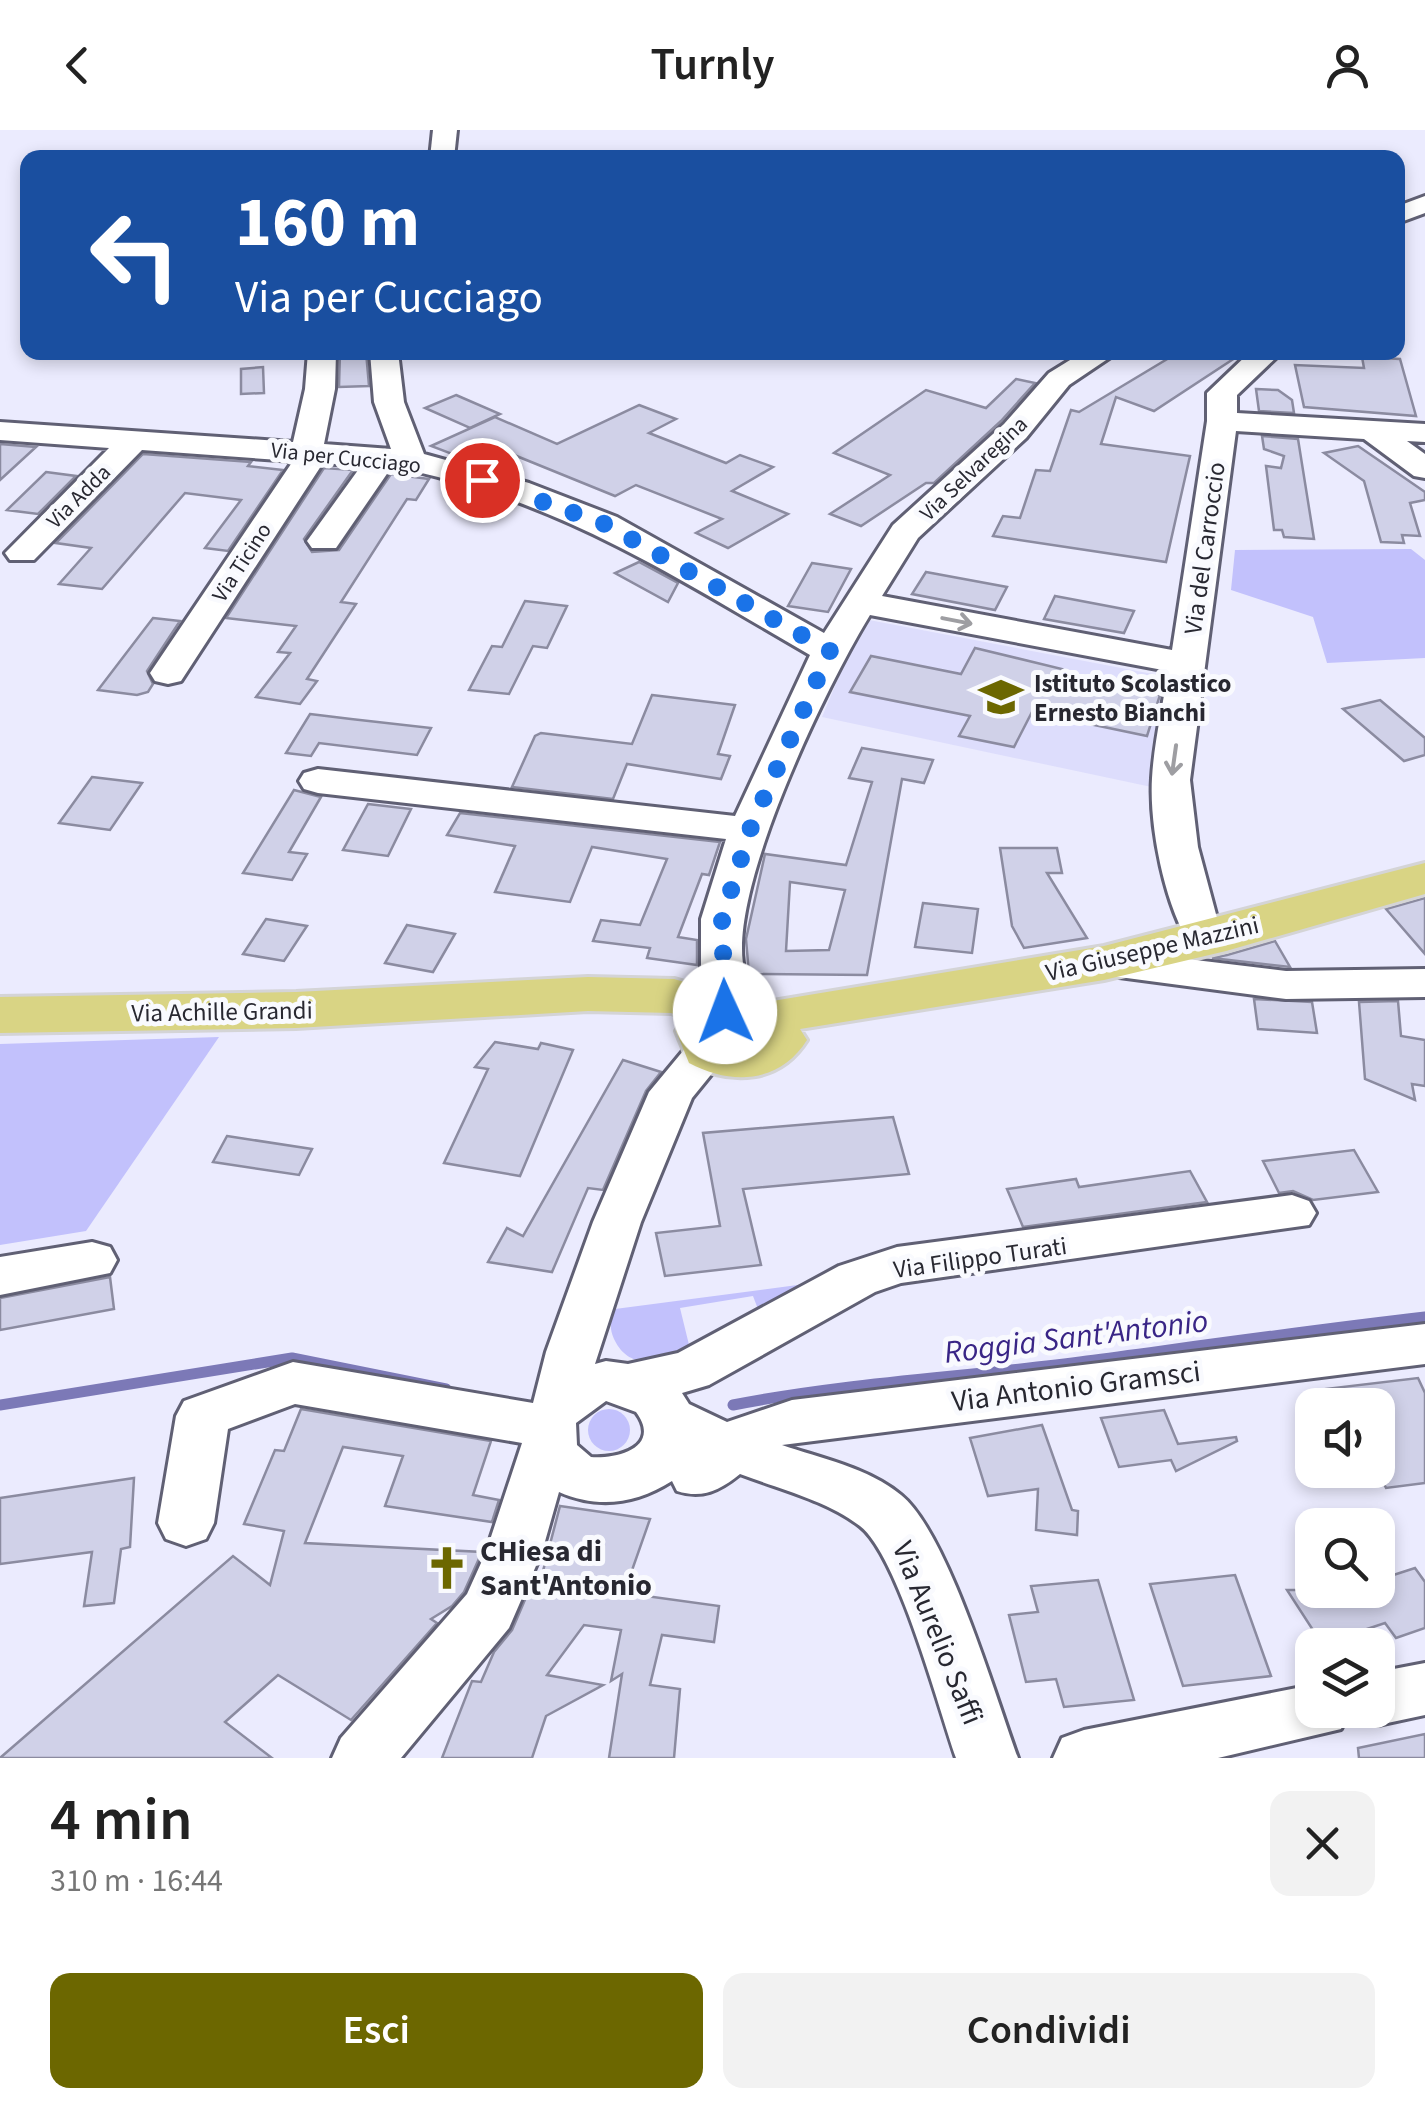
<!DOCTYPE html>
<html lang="it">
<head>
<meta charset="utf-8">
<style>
	:root { --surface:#fff; --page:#f2f2f2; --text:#222; --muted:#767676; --accent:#6c6700 }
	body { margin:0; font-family:"Source Sans 3",sans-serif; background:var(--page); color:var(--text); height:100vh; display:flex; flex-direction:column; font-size:38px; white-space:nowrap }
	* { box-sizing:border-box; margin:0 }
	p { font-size:32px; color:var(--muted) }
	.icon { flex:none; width:55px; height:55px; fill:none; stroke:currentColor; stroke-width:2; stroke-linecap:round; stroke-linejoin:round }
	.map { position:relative; height:1628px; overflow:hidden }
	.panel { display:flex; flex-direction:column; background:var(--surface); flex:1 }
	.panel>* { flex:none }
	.guide { position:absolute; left:20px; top:20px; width:1385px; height:210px; border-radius:20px; box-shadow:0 5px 15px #0003; background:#1a4fa0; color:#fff; overflow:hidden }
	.fabs { position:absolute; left:1295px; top:1258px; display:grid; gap:20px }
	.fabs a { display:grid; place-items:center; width:100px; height:100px; border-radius:20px; background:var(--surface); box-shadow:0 5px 15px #0003; font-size:50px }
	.pin { position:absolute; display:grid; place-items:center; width:85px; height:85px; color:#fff; margin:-42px; border:5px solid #fff; border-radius:50%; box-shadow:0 2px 10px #0007 }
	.me { position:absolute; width:110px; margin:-55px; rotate:358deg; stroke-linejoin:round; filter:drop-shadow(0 0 8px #0008) }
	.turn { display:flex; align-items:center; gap:35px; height:210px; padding:0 50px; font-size:45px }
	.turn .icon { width:130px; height:130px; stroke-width:2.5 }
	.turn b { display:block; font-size:70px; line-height:85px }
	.round { display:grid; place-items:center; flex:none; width:105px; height:105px; border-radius:20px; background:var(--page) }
	.summary { display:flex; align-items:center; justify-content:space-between; height:170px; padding:0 50px }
	h1 { font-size:60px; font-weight:600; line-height:75px }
	.primary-button { display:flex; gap:20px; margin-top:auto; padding:20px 50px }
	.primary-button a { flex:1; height:115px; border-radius:20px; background:var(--accent); color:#fff; font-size:40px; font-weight:600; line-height:115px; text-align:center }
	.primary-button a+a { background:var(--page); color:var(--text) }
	header { display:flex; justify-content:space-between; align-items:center; height:130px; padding:0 50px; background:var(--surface); font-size:45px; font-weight:600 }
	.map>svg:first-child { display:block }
	.built { fill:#ddddfc }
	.green { fill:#c2c1fc }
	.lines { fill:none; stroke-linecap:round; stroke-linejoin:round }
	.stream { stroke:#7c79b7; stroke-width:11 }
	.building { fill:#d0d1e8; stroke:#8b8ba0; stroke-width:2.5; fill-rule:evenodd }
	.minor-casing { stroke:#606074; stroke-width:6 }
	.major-casing { stroke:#d4d4d6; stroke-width:6 }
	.minor { fill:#fff; fill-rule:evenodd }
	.major { fill:#d9d484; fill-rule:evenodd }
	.oneway { stroke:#9e9ea2 }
	.route { stroke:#1a73e8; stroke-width:18; stroke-dasharray:0 32.4 }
	.labels { text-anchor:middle; stroke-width:10; stroke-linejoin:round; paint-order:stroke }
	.far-street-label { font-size:22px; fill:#282831; stroke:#f9fafe }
	.street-label { font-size:25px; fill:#282831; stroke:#f9fafe }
	.poi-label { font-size:25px; font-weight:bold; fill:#282831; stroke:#f9fafe; text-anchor:start }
	.near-street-label { font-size:30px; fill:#282831; stroke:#f9fafe }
	.near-poi-label { font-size:30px; font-weight:bold; fill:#282831; stroke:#f9fafe; text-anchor:start }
	.near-water-label { font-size:32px; font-style:italic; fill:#392586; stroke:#f9fafe }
</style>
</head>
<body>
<header><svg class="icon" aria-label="back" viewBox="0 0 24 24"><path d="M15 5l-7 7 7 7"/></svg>Turnly<svg class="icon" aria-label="person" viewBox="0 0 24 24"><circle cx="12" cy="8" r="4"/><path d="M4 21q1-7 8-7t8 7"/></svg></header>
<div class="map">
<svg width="1425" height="1628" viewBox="0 0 1425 1628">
	<rect width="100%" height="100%" fill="#ebebfe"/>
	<!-- built -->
	<polygon class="built" points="869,490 1174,548 1161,659 822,587 848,525"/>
	<!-- green -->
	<g class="green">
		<polygon points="1411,419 1425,430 1425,528 1327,533 1313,487 1231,460 1235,420"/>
		<polygon points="219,907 86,1101 0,1115 0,914"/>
		<path d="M805 1154 809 1167 761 1187 753 1166 680 1178 691 1223C663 1231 630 1243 614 1209 609 1198 610 1189 615 1179Z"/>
		<circle cx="609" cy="1300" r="21"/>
	</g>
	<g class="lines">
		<!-- stream -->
		<g class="stream">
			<polyline points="0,1275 292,1228 446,1259"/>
			<path d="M733 1275C850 1252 969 1247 1087 1231 1199 1216 1312 1200 1425 1187"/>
		</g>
	</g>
	<!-- building -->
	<g class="building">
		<polygon points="340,222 366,222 369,256 339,257"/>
		<polygon points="1179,222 1244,222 1154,281 1116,267 1101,314 1190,326 1166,432 993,406 1003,386 1020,388 1036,340 1050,341 1071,280 1079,282"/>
		<polygon points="1362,227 1400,229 1416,286 1304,277 1295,235 1364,238"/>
		<polygon points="263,237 264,263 241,264 241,239"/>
		<polygon points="1016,249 1035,253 1001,291 934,353 926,353 861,396 830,384 890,345 834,323 926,260 986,278"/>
		<polygon points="1256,259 1278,260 1292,270 1294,283 1259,281"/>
		<polygon points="456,265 500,284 470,298 425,278"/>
		<polygon points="639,275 676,289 649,303 726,333 740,325 773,337 732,361 788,384 728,418 696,403 722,389 636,355 615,366 514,325 489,338 431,316 495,287 557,314"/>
		<polygon points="1262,306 1298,309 1314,409 1284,407 1282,400 1274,400 1266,336 1281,338 1284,326 1264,319"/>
		<polygon points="0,314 36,317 0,350"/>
		<polygon points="1358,316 1425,362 1425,370 1410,373 1420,406 1402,405 1404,413 1381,412 1364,351 1324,323"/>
		<polygon points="143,324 251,332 248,336 283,340 228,421 205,418 241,370 185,363 102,459 59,454 91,418 56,413"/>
		<polygon points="324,338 353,340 304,409 312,422 339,420 391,344 429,349 416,370 407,369 341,472 356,474 307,549 317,551 300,574 256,567 290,523 278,522 296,496 226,488"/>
		<polygon points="46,342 76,346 38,384 7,380"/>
		<polygon points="639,432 678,453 668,472 615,443"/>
		<polygon points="812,433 851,439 828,482 788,476"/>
		<polygon points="926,442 1007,457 995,480 912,464"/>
		<polygon points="1055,466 1134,481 1124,503 1044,489"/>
		<polygon points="525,471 567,476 547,518 533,516 509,564 469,560 492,516 502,517"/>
		<polygon points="153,488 180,491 147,541 153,554 148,562 137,565 98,560"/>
		<polygon points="975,518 1062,539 1059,545 1160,565 1147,606 1032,582 1014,617 959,606 970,586 850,562 871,526 961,544"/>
		<polygon points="652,565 735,575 718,624 730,626 721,649 627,634 613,669 512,657 535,606 541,603 632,614"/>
		<polygon points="1380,570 1425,608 1425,625 1404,631 1343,579"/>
		<polygon points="310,584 351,589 431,598 417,625 319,613 311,626 286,623"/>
		<path d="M862 618 933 630 924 653 902 649 867 845 749 844 746 809 765 724 846 735 872 652 849 648ZM790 752 845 760 829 820 786 821Z"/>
		<polygon points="92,647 142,653 110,700 59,693"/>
		<polygon points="294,660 321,667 289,722 307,724 292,750 243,743"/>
		<polygon points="368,674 411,679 388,726 343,720"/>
		<polygon points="460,683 720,712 709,745 702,744 678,807 697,810 697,835 647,828 650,818 593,811 601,790 640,795 667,729 592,717 570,772 495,762 515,716 447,705"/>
		<polygon points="1000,718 1057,718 1062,743 1047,743 1087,808 1024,818 1012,796"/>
		<polygon points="1425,768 1425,824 1386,779"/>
		<polygon points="923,773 978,779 972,823 915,817"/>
		<polygon points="266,789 307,796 284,831 243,824"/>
		<polygon points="407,795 455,804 433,842 385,833"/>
		<polygon points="1275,811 1290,837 1212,828 1227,825"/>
		<polygon points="1254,869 1312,872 1317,903 1258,899"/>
		<polygon points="1398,871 1401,906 1425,910 1425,956 1412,954 1415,970 1365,949 1359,872"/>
		<polygon points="495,912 538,919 541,913 573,920 520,1046 444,1033 488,939 475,937"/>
		<polygon points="623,930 661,942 646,961 603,1060 588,1058 552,1142 488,1132 507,1098 523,1106"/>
		<polygon points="893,987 909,1044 743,1059 761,1135 665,1146 656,1103 720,1096 703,1003"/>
		<polygon points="227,1006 312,1019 299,1045 213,1032"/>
		<polygon points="1354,1020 1378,1062 1313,1070 1293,1061 1279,1063 1263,1031"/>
		<polygon points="1190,1041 1207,1072 1023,1097 1007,1059 1076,1049 1079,1057"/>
		<polygon points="110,1147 114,1179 0,1200 0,1168"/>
		<polygon points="1418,1248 1425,1263 1425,1353 1386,1358 1378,1341 1378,1275 1318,1275 1317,1260"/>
		<polygon points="301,1279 491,1311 473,1365 499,1370 492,1392 385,1376 403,1326 343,1317 305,1413 482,1422 464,1462 452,1476 431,1489 437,1493 351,1590 278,1545 225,1592 272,1628 0,1628 233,1426 270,1455 284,1401 244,1394 275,1320 284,1321"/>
		<polygon points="1164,1280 1178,1314 1236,1307 1237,1311 1176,1341 1171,1330 1119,1337 1101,1288"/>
		<polygon points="1042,1295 1072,1380 1078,1381 1077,1405 1036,1400 1038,1359 988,1366 970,1308"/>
		<polygon points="134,1348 130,1417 121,1419 114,1473 84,1476 92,1422 0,1434 0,1368"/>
		<polygon points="560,1376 650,1389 624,1463 719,1476 714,1512 662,1505 650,1555 680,1559 674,1628 609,1628 622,1544 611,1551 621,1500 584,1495 547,1545 603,1555 546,1586 532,1628 442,1628 472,1551 481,1552 494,1522 512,1500 530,1458 538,1460"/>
		<polygon points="1415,1438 1425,1452 1425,1498 1396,1508 1385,1493 1322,1514 1287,1460 1378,1460 1378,1450"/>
		<polygon points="1235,1445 1271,1546 1183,1556 1150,1454"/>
		<polygon points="1098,1450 1134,1570 1064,1577 1056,1549 1026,1552 1009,1485 1038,1482 1031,1456"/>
		<polygon points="1425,1604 1425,1628 1359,1628 1358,1618"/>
	</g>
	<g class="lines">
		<!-- minor casing -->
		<g class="minor-casing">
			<g id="minor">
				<polygon points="433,0 457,0 454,28 430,28"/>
				<polygon points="1425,66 1425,83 1398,93 1398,76"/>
				<path d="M308 222H336L335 259 324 314 391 319 374 272 370 222H398L404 272 424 324 529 353 617 387 824 503 893 395 1004 294 1049 243 1083 222H1118L1069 255 1026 308 918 408 882 466 1172 520 1207 291V263L1250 222H1282L1237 265V283L1425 294V312L1407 311 1425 324V348L1414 346 1364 309 1236 301 1190 650 1198 717 1217 788 1228 809 1222 818 1207 822 1192 818C1165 777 1149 697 1152 648 1154 612 1163 576 1168 541L870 485C828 553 723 767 745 843 748 855 764 869 771 880L765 890 749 894 733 890 701 846V789L726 709 318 663 304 659 299 651 304 643 318 639 735 686 810 525C699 461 591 391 466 355 441 348 417 340 391 338L336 418H312L307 411 361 336 323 333 181 551 168 554 155 551 150 543 293 331 142 320 34 430H10L5 423 109 318 0 310V292L293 312 305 259Z"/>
				<polygon points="1104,819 1286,841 1425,839 1425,867 1286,869 1089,843 1083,833 1089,823"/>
				<path d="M709 905 725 909 731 920 692 968 641 1092 595 1234 606 1231 628 1234 678 1223 839 1136 897 1117 1292 1065 1309 1071 1316 1083 1309 1095 901 1153 875 1162 709 1255 682 1263 689 1274 727 1292 792 1270 1425 1194V1234L782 1315C820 1328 869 1338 901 1365 948 1403 995 1566 1018 1628H956C938 1576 898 1425 860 1396 826 1370 779 1359 740 1344 719 1361 702 1369 677 1361L672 1351C636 1374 598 1379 559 1362L542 1422 509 1498 401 1628H332L341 1608 467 1464 486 1422 522 1313 295 1274 228 1299 214 1393 206 1409 186 1416 166 1409 158 1393 176 1286 184 1271 293 1232 533 1273 546 1222 593 1092 649 962 693 909ZM606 1271 636 1282C662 1317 618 1329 591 1327L577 1315 576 1293Z"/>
				<polygon points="92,1112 110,1117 117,1130 110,1143 0,1165 0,1127"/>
				<polygon points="1425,1533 1425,1585 1378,1595 1357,1587 1354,1580 1378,1580 1378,1542"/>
				<polygon points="1312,1555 1312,1580 1350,1580 1341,1599 1218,1628 1053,1628 1062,1608 1084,1600"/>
			</g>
		</g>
		<!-- major casing -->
		<g class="major-casing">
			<path id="major" d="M1425 733V764L1226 821 1104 850 800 899 807 910C780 953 732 956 689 933L676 901 685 888 671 883 588 881 296 898 0 903V867L296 862 588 847 674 849 744 869 748 875 1104 816ZM744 894 755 902 744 911 733 909 729 899Z"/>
		</g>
		<!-- minor -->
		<use href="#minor" class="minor"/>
		<!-- major -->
		<use href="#major" class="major"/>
	</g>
	<!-- one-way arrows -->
	<defs><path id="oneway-shaft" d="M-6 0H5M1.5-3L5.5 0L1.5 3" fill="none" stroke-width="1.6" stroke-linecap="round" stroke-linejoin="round" transform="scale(2.5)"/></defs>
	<g class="oneway">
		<use href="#oneway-shaft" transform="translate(957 491) rotate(11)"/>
		<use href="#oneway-shaft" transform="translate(1174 630) rotate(98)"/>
	</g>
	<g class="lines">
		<!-- route -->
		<polyline class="route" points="482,350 605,394 830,521 752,694 722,789 725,882"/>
	</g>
	<!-- icons -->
	<defs>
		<g id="school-bare" transform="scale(3.45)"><path d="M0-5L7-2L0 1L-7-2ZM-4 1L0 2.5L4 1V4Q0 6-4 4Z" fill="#6c6700" stroke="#f9fafe" stroke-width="2.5" paint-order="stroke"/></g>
		<g id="church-bare" transform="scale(3.45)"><path d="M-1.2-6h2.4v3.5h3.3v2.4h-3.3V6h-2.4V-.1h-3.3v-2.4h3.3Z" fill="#6c6700" stroke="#f9fafe" stroke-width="2.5" paint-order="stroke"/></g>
	</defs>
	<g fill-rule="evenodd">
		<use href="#school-bare" x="1001" y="567"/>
		<use href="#church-bare" x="447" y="1438"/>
	</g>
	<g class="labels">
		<!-- far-street labels -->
		<g class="far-street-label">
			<text transform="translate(346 327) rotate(6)" y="8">Via per Cucciago</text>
			<text transform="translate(973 338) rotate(-44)" y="8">Via Selvaregina</text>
			<text transform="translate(78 366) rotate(-45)" y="8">Via Adda</text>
			<text transform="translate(241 432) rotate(-57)" y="8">Via Ticino</text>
		</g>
		<!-- street labels -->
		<g class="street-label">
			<text transform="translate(1204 418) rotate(-82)" y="9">Via del Carroccio</text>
			<text transform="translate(1152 818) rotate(-13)" y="9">Via Giuseppe Mazzini</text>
			<text transform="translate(222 881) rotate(-1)" y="9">Via Achille Grandi</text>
			<text transform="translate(980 1127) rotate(-8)" y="9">Via Filippo Turati</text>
		</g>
		<!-- poi labels -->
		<g class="poi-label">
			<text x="1034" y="562">Istituto Scolastico<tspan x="1034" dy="29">Ernesto Bianchi</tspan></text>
		</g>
		<!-- near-street labels -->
		<g class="near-street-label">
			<text transform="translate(1076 1256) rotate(-7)" y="10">Via Antonio Gramsci</text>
			<text transform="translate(938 1503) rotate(68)" y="10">Via Aurelio Saffi</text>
		</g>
		<!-- near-poi labels -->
		<g class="near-poi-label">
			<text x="480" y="1431">CHiesa di<tspan x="480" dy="34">Sant'Antonio</tspan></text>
		</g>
		<!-- near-water labels -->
		<g class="near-water-label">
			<text transform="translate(1076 1206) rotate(-7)" y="11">Roggia Sant'Antonio</text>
		</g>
	</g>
</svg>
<div class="fabs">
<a><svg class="icon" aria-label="sound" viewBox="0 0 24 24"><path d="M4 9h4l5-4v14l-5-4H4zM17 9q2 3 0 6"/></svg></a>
<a><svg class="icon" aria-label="search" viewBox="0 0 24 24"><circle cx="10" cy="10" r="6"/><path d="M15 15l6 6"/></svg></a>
<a><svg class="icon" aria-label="layers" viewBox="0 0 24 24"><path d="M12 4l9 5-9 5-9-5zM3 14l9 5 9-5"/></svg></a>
</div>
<div class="pin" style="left:482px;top:350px;background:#d93025"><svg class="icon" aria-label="arrive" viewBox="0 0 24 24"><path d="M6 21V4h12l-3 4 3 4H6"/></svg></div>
<svg class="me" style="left:725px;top:882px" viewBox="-20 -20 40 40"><circle r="19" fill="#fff"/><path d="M0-13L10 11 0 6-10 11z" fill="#1a73e8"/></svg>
<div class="guide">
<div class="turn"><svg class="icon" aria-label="left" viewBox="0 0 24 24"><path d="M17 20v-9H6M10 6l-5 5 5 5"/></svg><div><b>160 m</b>Via per Cucciago</div></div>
</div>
</div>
<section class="panel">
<div class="summary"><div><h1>4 min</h1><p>310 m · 16:44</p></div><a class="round"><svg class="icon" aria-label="close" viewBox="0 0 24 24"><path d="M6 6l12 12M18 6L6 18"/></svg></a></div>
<div class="primary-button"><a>Esci</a><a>Condividi</a></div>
</section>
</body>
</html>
